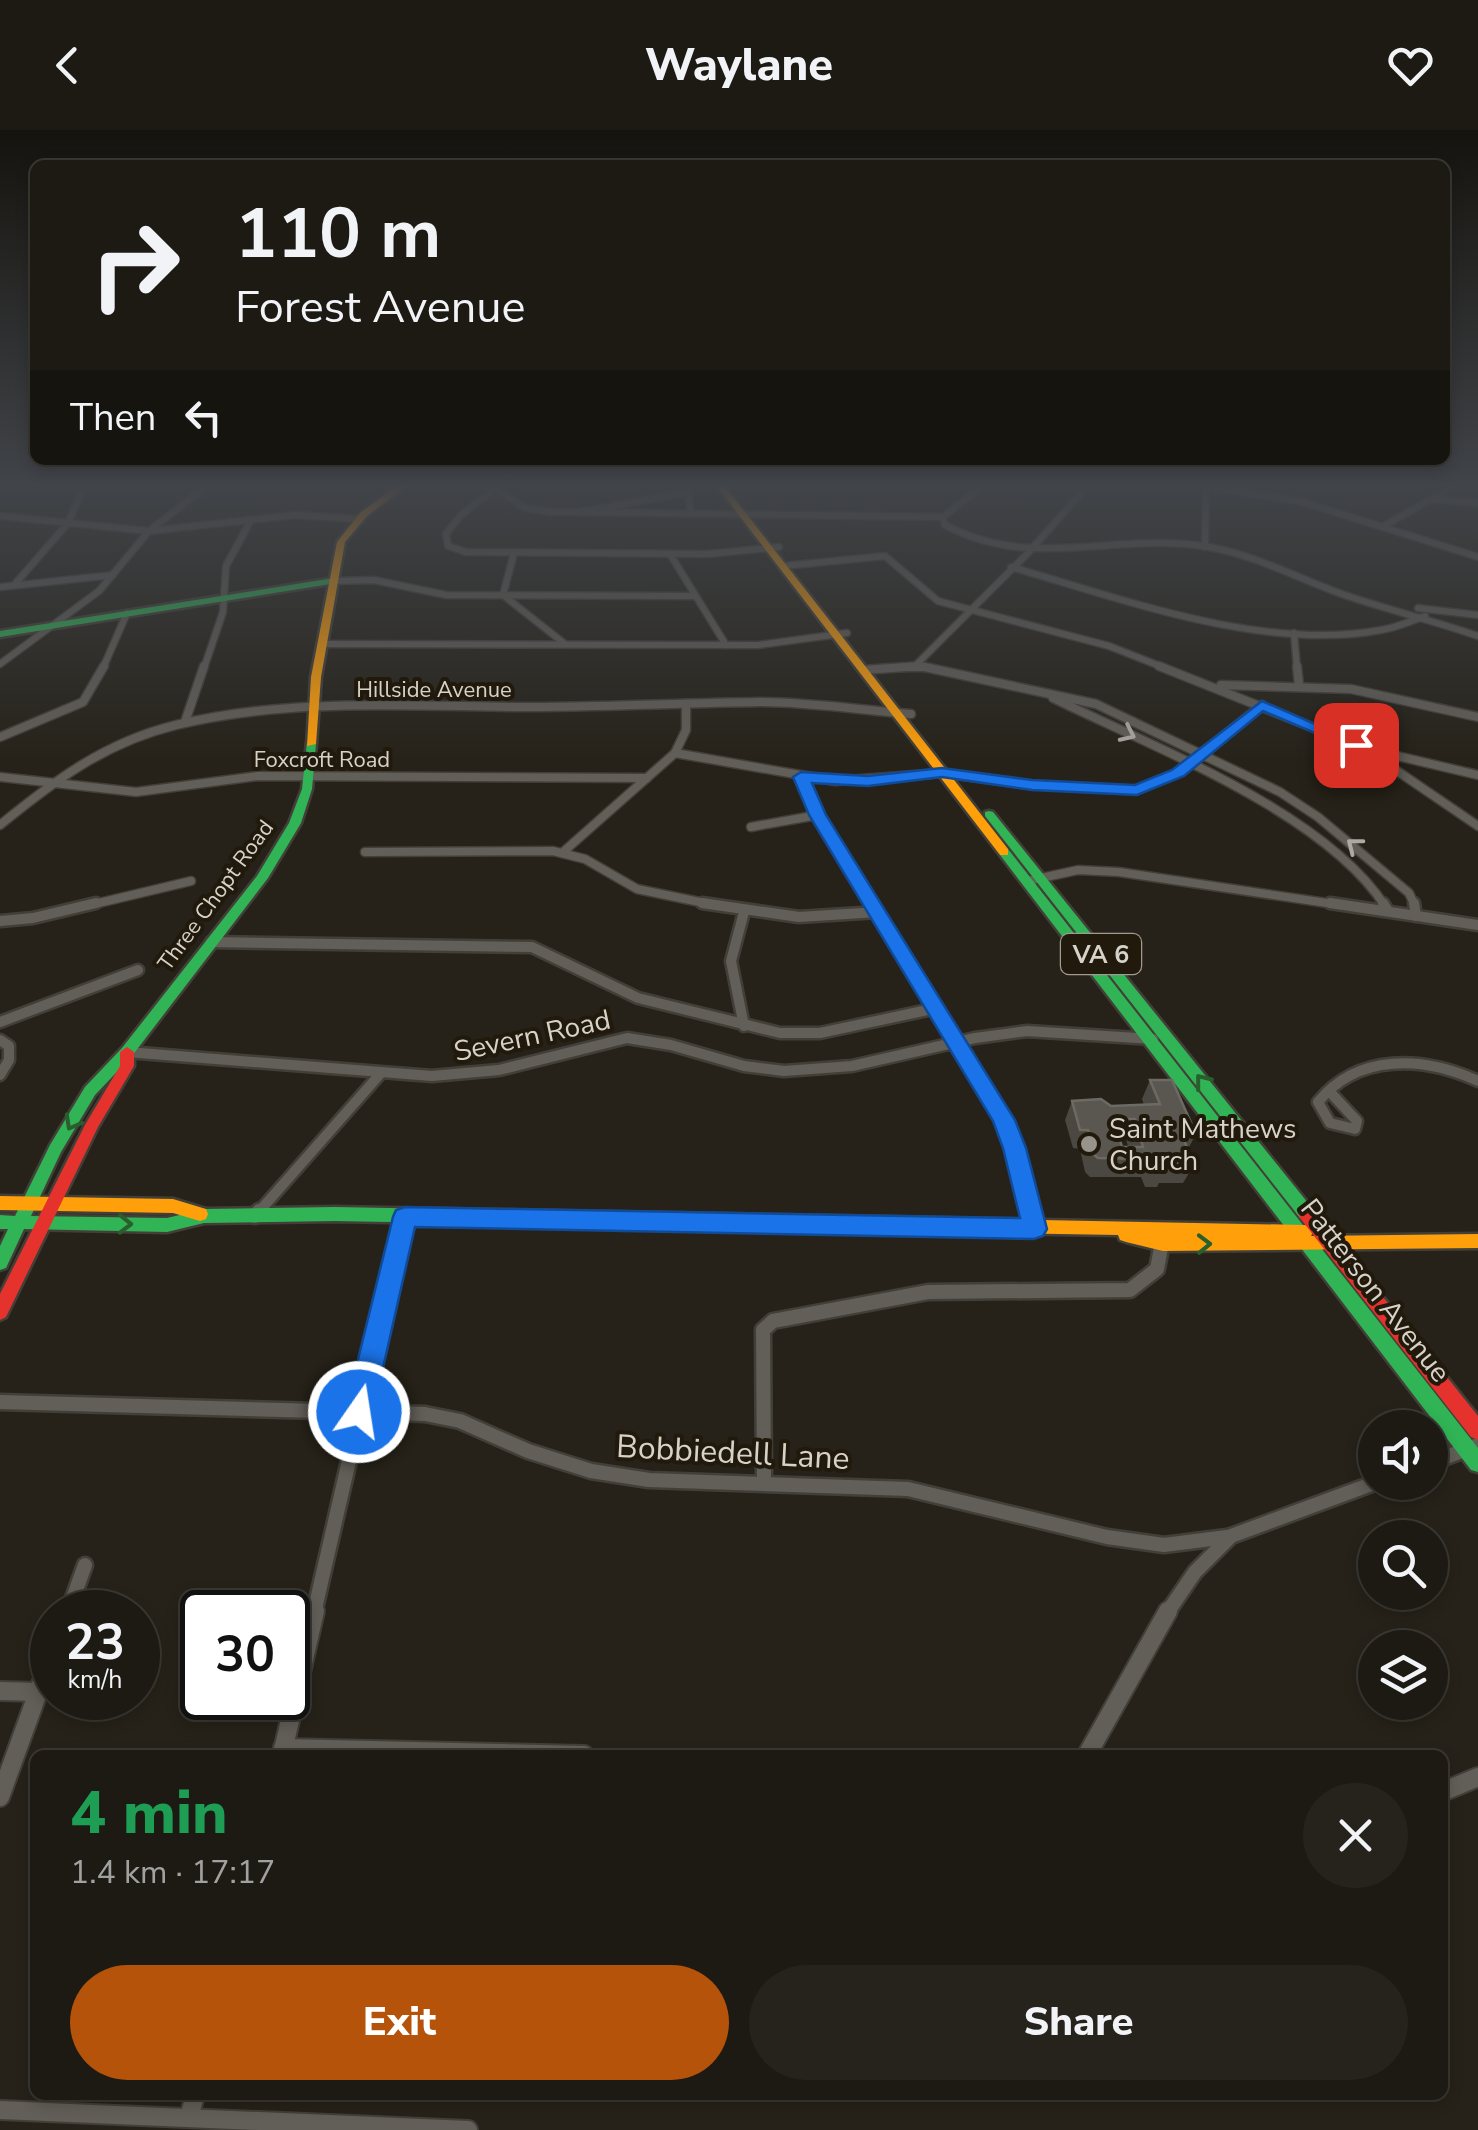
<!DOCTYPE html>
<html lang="en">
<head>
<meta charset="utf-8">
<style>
	:root { --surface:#1c1a13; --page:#25231c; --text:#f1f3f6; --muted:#a0a1a0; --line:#3a3833; --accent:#b45309 }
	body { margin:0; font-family:"Nunito Sans",sans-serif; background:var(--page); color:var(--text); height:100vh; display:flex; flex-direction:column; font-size:38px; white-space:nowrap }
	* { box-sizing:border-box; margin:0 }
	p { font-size:32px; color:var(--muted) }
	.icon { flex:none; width:55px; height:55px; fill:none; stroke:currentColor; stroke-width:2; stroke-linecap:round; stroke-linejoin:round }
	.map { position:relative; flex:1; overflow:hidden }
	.sheet { position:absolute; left:30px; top:1620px; width:1418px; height:350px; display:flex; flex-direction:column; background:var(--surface); border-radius:15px; box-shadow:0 5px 15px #0003,0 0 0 2px var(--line) }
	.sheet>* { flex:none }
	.top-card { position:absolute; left:30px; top:30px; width:1420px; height:305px; border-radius:15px; box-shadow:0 5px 15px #0003,0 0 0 2px var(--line); background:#1c1a13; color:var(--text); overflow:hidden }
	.buttons { position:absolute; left:1358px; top:1280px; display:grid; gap:20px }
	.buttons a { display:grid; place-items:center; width:90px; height:90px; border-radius:50%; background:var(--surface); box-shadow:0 5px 15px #0003,0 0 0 2px var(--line); font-size:50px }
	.speed { position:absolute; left:30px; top:1460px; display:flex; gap:20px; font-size:50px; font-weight:700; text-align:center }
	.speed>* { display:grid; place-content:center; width:130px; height:130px; border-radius:50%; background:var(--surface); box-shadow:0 5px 15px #0003,0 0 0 2px var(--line); line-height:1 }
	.speed small { font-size:25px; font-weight:400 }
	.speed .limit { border:5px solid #111; border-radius:15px; background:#fff; color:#111 }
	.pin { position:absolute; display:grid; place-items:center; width:85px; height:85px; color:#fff; margin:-42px; border-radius:20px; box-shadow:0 5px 15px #0006 }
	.me { position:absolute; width:110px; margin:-55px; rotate:13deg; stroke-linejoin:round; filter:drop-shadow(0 0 8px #0008) }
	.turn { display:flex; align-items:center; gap:35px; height:210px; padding:0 40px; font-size:45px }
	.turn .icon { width:130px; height:130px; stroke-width:2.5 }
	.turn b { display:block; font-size:70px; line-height:85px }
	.then { display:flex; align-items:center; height:95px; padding:0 40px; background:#0003; gap:20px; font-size:38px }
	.round { display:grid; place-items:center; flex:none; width:105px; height:105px; border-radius:52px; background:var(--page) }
	.head { display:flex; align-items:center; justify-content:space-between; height:170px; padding:0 40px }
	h1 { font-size:60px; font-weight:800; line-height:75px; color:#1e9e55 }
	.button { display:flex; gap:20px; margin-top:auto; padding:20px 40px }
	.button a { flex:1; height:115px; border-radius:60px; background:var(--accent); color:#fff; font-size:40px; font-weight:800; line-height:115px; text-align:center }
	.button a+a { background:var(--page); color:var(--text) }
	header { display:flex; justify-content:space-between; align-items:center; height:130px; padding:0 40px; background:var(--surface); font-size:45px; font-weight:800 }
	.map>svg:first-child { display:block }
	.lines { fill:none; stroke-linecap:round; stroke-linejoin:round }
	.street-far4-casing { stroke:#423f39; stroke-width:9 }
	.street-far3-casing { stroke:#423f39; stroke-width:11 }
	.street-far2-casing { stroke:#423f39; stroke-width:15 }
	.street-far1-casing { stroke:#423f39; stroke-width:19 }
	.street-casing { stroke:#423f39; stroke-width:22 }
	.fast-casing { stroke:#423f39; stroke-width:5 }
	.slow-casing { stroke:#423f39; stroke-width:5 }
	.jam-casing { stroke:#423f39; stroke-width:5 }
	.street-far4 { stroke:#625e58; stroke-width:6 }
	.street-far3 { stroke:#625e58; stroke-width:8 }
	.street-far2 { stroke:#625e58; stroke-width:10 }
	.street-far1 { stroke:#625e58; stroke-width:14 }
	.street { stroke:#625e58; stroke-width:18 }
	.fast { fill:#30b455; fill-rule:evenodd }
	.slow { fill:#ff9f0a; fill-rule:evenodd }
	.jam { fill:#e5322d; fill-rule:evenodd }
	.wall { fill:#4b4841; fill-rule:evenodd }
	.building { fill:#5a5750; stroke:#6d6a63; stroke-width:2.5; fill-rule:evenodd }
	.oneway { stroke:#aea9a1 }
	.oneway2 { stroke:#285f2c }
	.route { fill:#1a73e8; stroke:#114b97; stroke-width:2.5 }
	.poi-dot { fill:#99948b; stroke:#21190b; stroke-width:4 }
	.labels { text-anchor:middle; stroke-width:8; stroke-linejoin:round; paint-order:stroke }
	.far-street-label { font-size:22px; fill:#d7d2c9; stroke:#21190b }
	.shield { fill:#21190b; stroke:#a09a90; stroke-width:2.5 }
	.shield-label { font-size:25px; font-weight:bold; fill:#d7d2c9 }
	.street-label { font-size:28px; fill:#d7d2c9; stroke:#21190b }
	.poi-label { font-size:28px; fill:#d7d2c9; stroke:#21190b; text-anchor:start }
	.near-street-label { font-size:32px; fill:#d7d2c9; stroke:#21190b }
</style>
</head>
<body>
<header><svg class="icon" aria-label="back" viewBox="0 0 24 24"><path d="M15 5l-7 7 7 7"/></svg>Waylane<svg class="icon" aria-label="heart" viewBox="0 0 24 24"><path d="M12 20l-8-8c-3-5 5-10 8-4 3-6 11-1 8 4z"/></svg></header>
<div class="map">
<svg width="1478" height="2000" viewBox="0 0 1478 2000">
	<rect width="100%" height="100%" fill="#262219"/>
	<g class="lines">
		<!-- street-far4 casing -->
		<g class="street-far4-casing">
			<g id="street-far4">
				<polyline points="473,354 496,358 525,378 552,382 580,382 689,362"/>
				<polyline points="500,354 460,386 446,404 448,416 466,422 707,424 779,417"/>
				<polyline points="686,354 691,384"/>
				<polyline points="927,354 982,357"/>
				<polyline points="1206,356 1303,372 1478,427"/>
				<polyline points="1431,369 1478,373"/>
				<polyline points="580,382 943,387"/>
				<polyline points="0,386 149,401 295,385 358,389"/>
				<path d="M943 387 945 395C1034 442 1117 401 1209 417 1254 425 1296 447 1339 463 1384 479 1432 490 1478 506"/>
				<polyline points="943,387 982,356"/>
				<polyline points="1382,397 1458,354"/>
				<polyline points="1205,417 1206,354"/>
				<polyline points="514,423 503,465 565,514"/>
				<polyline points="670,424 726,515"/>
				<polyline points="783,436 885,426 938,471 1109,516 1165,538"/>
				<path d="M1011 437C1123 469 1264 522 1381 500 1396 498 1411 491 1425 486"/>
				<polyline points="334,451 374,450 446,465 695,466"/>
				<polyline points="15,454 68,393 85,354"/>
				<polyline points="0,457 113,445"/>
				<polyline points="1418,478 1478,485"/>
				<polyline points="1294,503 1297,538"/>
				<polyline points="322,514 758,515 847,503"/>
				<polyline points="0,534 99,461 149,401 209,354"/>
				<polyline points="915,536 1028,423 1089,354"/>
				<polyline points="103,538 127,483"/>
				<polyline points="204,538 223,482 226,436 251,390"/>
				<polyline points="888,538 931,538"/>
			</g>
		</g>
		<!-- street-far3 casing -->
		<g class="street-far3-casing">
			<g id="street-far3">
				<polyline points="1159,536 1362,617 1478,696"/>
				<polyline points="1297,536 1299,555"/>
				<polyline points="863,540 920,536 1096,574 1280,662 1318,687 1409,763 1415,776"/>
				<polyline points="1221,555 1351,559 1478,587"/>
				<path d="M1053 568C1153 617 1324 682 1385 776"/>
				<polyline points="185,592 204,536"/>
				<polyline points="0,607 83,572 104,536"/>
				<polyline points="1376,621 1478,645"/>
				<polyline points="675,623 835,651 942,643 1031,655 1137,660 1178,643 1262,575"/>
				<polyline points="0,647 136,662 258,646 647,648"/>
				<polyline points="801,647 807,668 873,776"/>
				<path d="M0 695C55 650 106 612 176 595 286 568 404 576 517 577 598 577 679 573 760 572 810 572 861 580 911 584"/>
				<polyline points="751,697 818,685"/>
				<polyline points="365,722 553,721 585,729 637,759 719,776"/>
				<polyline points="562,723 675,623 686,600 686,576"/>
				<polyline points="1032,750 1078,740 1119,742 1347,776"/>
				<polyline points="86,776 191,751"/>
			</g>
		</g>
		<!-- street-far2 casing -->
		<g class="street-far2-casing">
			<g id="street-far2">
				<polyline points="702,773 799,787 878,782"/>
				<polyline points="871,773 1003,989 1015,1018 1030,1084"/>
				<polyline points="1330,773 1478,795"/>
				<polyline points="1383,773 1388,781"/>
				<polyline points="1414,773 1416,786"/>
				<polyline points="744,782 731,831 744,896"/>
				<polyline points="0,791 33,788 96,773"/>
				<polyline points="211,812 532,817 638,868 780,903 820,903 937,878"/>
				<polyline points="0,892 138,840"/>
				<polyline points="0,910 9,916 9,930 0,945"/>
				<polyline points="127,922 432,946 499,940 627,908 671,915 744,936 784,941 852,936 975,908 1027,901 1153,909"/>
				<path d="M1329 961 1357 991 1355 999 1330 993 1318 972C1358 923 1423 926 1478 951"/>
				<polyline points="257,1084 381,943"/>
			</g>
		</g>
		<!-- street-far1 casing -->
		<g class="street-far1-casing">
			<g id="street-far1">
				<polyline points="1030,1081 1034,1099"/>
				<polyline points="255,1086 259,1081"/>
				<polyline points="0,1272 425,1284 460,1291 528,1321 591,1341 649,1350 908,1359 1107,1407 1164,1415 1227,1407"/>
				<polyline points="1430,1333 1478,1315"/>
				<polyline points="764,1353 763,1200 773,1191 928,1162 1130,1160 1157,1139 1163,1107"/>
				<polyline points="68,1482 85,1435"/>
				<polyline points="314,1483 405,1087"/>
				<polyline points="1167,1483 1195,1442 1231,1406 1377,1352"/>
			</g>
		</g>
		<!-- street casing -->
		<g class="street-casing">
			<g id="street">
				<polyline points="0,1561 39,1562"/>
				<polyline points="283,1618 584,1625"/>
				<polyline points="282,1625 315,1481"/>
				<polyline points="1087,1625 1168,1481"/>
				<polyline points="1442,1662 1478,1647"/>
				<polyline points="0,1667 52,1524"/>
				<polyline points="0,1980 468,2000"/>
				<polyline points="189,1988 195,1965"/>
			</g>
		</g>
		<!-- fast casing -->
		<g class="fast-casing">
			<g id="fast">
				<polygon points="334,448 337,449 337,453 0,507 0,501"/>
				<polygon points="307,612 316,614 312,659 301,693 268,748 132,926 95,965 61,1022 31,1086 167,1088 204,1079 335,1077 774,1085 780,1087 782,1092 780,1097 774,1099 335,1091 204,1093 167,1102 24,1099 6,1138 0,1140 0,1116 8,1099 0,1099 0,1085 15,1086 50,1015 85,957 122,918 257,746 289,693 302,659"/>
				<polygon points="989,681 993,682 1312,1078 1314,1083 1312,1088 1306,1090 1300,1088 985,686 985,682"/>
				<polygon points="1004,718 1008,719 1478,1318 1478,1342 1471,1340 1000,725 1000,719"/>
			</g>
		</g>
		<!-- slow casing -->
		<g class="slow-casing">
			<g id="slow">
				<polygon points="400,354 409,354 367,386 345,412 321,547 316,614 307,616 311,547 337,412 361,382"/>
				<polygon points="715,354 723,354 1008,719 1008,725 1000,725"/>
				<polygon points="0,1066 173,1069 206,1079 208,1084 206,1089 200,1091 173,1083 0,1080"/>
				<polygon points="774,1085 1305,1095 1311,1097 1313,1102 1311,1106 1478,1104 1478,1118 1163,1121 1126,1112 1120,1110 1118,1105 774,1099 768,1097 766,1092 768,1087"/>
			</g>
		</g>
		<!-- jam casing -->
		<g class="jam-casing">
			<g id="jam">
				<polygon points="127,917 134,922 134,936 98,997 6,1187 0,1190 0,1164 85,995 120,936 120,922"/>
				<polygon points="1306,1076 1312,1078 1478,1286 1478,1310 1471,1307 1300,1088 1298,1083 1300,1078"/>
			</g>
		</g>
		<!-- street-far4 -->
		<use href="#street-far4" class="street-far4"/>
		<!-- street-far3 -->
		<use href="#street-far3" class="street-far3"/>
		<!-- street-far2 -->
		<use href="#street-far2" class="street-far2"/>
		<!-- street-far1 -->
		<use href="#street-far1" class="street-far1"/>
		<!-- street -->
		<use href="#street" class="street"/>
		<!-- fast -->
		<use href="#fast" class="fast"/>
		<!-- slow -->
		<use href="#slow" class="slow"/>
		<!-- jam -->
		<use href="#jam" class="jam"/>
	</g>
	<!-- wall -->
	<path class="wall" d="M1150 950 1196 1004 1188 1019 1194 1035 1183 1053H1159L1157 1057H1145L1141 1047H1090L1085 1042 1080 1019 1073 1018 1065 990 1072 971 1111 976 1144 975 1142 969ZM1119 1008H1126L1128 1017H1122Z"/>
	<!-- building -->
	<path class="building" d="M1150 950H1172L1196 1004 1182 1005 1194 1035 1166 1034 1167 1039H1155L1151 1029 1098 1028 1093 1024 1088 1000H1080L1072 971 1101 969 1111 976 1160 974ZM1114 989H1135L1143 1017H1122Z"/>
	<!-- one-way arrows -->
	<defs><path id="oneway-chevron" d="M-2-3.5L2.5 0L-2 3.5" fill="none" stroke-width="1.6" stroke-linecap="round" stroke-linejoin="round" transform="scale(2.5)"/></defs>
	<g class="oneway">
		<use href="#oneway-chevron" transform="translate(1128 604) rotate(25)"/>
		<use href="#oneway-chevron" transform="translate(1354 715) rotate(-142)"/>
	</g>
	<g class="oneway2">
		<use href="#oneway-chevron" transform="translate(1202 951) rotate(-128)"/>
		<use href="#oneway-chevron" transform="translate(72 993) rotate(119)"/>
		<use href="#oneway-chevron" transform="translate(125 1094) rotate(1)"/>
		<use href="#oneway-chevron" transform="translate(1204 1114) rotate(-1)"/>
	</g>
	<!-- sky -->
	<linearGradient id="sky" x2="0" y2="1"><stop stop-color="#15130e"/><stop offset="0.56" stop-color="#414449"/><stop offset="1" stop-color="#414449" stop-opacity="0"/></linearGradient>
	<rect width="1478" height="634" fill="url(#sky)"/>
	<!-- route -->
	<polygon class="route" points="1262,571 1363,615 1350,618 1263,581 1184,646 1137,665 1032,660 942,647 868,656 812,653 826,685 1015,990 1026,1018 1047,1099 1043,1106 1034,1109 415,1097 373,1282 369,1291 359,1295 349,1291 345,1282 393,1087 396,1080 405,1077 1020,1088 1003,1018 993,991 809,685 793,647 801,642 868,646 942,638 1032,650 1135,655 1172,640"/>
	<!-- markers -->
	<circle class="poi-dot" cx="1089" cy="1014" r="10"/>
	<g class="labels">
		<!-- far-street labels -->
		<g class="far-street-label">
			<text x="434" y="567">Hillside Avenue</text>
			<text x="322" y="637">Foxcroft Road</text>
			<text transform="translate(215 765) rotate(-54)" y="8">Three Chopt Road</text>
		</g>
		<!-- shield labels -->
		<rect class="shield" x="1061" y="804" width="80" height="40" rx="8"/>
		<g class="shield-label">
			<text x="1101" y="833">VA 6</text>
		</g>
		<!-- street labels -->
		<g class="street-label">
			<text transform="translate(532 905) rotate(-12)" y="10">Severn Road</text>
			<text transform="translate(1376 1160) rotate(52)" y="10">Patterson Avenue</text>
		</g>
		<!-- poi labels -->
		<g class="poi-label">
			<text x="1109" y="1008">Saint Mathews<tspan x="1109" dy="32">Church</tspan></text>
		</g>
		<!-- near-street labels -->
		<g class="near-street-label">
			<text transform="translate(733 1322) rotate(3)" y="11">Bobbiedell Lane</text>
		</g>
	</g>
</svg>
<div class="buttons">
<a><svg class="icon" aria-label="sound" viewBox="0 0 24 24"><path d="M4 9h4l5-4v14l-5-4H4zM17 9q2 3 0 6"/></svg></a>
<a><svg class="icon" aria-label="search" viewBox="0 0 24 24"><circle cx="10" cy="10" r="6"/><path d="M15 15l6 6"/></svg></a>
<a><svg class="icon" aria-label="layers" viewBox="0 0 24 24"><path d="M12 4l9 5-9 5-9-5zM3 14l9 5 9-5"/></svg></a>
</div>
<div class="speed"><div>23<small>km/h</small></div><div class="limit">30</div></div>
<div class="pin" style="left:1356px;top:615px;background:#d93025"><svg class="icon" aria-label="arrive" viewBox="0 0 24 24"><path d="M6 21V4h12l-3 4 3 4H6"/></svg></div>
<svg class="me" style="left:359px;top:1282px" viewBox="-20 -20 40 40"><circle r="17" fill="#1a73e8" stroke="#fff" stroke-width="3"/><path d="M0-11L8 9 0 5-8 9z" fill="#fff"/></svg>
<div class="top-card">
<div class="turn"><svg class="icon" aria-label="right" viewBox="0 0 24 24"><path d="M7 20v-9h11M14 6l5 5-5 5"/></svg><div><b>110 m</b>Forest Avenue</div></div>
<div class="then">Then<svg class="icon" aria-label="left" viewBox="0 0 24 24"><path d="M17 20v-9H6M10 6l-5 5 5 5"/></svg></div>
</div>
<section class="sheet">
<div class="head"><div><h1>4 min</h1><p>1.4 km · 17:17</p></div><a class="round"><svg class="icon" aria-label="close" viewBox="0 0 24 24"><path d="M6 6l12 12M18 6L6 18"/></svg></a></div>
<div class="button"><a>Exit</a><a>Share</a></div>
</section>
</div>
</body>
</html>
